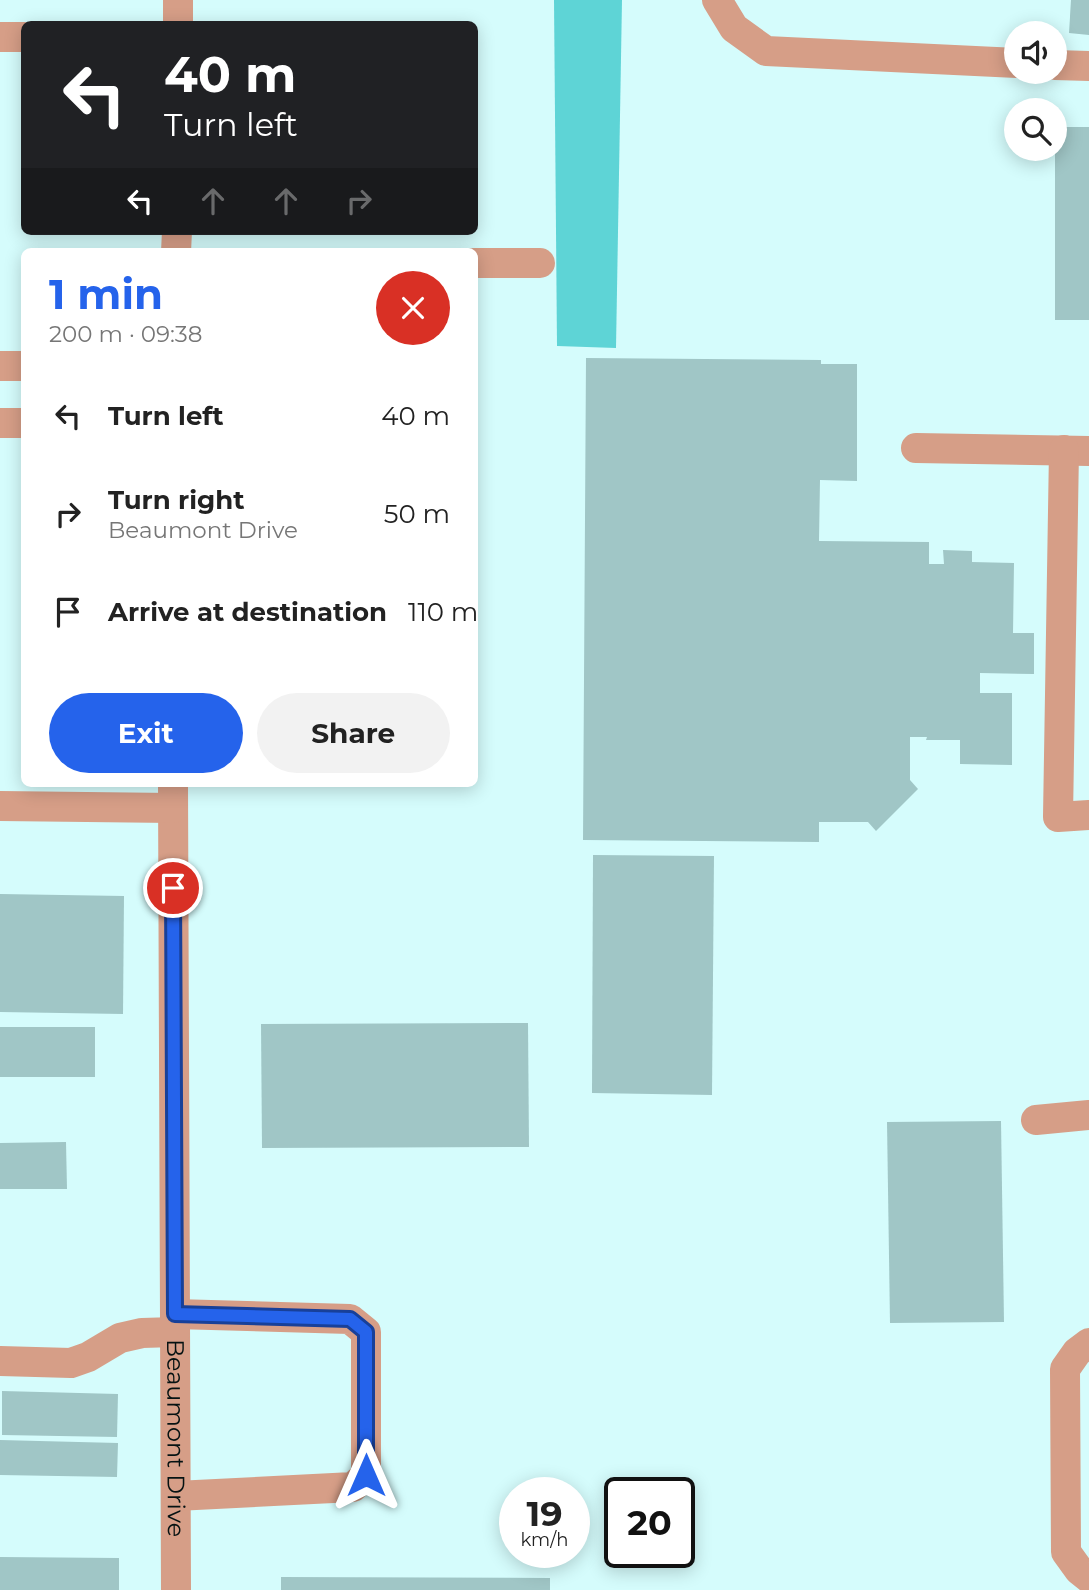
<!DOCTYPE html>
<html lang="en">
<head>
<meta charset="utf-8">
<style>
	:root { --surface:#fff; --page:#f2f2f2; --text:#222; --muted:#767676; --accent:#2563eb }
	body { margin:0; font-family:Montserrat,sans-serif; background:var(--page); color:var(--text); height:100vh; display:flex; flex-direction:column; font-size:26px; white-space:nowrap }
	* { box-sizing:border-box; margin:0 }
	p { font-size:23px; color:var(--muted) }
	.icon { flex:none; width:38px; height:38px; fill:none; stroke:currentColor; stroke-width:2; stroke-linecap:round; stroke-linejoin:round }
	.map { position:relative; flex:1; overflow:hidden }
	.side { position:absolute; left:21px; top:248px; width:457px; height:539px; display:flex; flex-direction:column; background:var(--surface); border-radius:10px; box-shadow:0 4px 18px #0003 }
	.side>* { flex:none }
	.banner { position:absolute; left:21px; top:21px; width:457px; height:214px; border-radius:10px; box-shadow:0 4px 18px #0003; background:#202124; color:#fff; overflow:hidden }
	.fabs { position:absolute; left:1004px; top:21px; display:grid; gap:14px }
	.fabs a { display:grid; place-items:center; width:63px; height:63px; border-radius:50%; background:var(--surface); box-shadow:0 4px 18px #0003; font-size:35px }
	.speed { position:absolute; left:499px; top:1477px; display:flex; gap:14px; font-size:35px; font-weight:700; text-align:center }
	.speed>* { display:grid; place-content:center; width:91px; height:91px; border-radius:50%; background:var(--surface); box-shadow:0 4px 18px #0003; line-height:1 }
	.speed small { font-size:18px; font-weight:400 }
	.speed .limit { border:4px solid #111; border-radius:10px; background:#fff; color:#111 }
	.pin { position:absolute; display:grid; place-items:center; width:60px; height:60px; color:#fff; margin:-30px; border:4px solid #fff; border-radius:50%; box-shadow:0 2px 7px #0007 }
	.me { position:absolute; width:77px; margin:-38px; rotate:0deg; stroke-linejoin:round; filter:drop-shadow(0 0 5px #0008) }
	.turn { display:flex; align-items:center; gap:24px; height:147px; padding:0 28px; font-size:32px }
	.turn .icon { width:91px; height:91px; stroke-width:2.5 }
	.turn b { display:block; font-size:49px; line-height:60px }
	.lanes { display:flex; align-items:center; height:66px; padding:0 28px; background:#0003; justify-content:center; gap:35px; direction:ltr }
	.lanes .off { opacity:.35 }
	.round { display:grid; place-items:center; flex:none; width:74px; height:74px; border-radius:37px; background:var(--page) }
	.summary { display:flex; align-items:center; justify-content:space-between; height:119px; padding:0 28px }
	h1 { font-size:42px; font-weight:700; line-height:52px; color:var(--accent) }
	.button { display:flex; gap:14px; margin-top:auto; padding:14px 28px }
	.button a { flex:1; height:80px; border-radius:42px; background:var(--accent); color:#fff; font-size:28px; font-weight:700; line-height:80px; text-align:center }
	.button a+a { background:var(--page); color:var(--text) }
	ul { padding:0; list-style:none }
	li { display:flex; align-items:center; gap:21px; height:98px; padding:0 28px }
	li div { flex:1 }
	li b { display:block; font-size:26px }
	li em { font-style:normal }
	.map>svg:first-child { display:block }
	.forest { fill:#5ed4d6 }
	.building { fill:#a0c6c6 }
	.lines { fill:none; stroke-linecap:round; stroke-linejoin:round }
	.minor { stroke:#d69e87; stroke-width:30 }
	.route-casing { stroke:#184099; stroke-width:18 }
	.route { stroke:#2563eb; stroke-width:12 }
	.labels { text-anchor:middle; stroke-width:5; stroke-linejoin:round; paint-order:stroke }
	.street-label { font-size:24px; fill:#051212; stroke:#fff }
</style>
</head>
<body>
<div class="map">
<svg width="1089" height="1590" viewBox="0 0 1089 1590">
	<rect width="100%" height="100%" fill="#d5fcfc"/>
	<!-- forest -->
	<polygon class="forest" points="554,0 622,0 616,348 557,346"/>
	<!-- building -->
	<g class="building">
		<polygon points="1071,0 1089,0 1089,35 1069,33"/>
		<rect x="1055" y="127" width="34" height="193"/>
		<polygon points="586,358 821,360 821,364 857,364 857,481 820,480 819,541 929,542 929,564 944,564 943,550 972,551 972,562 1014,563 1013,633 1034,633 1034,674 980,673 980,693 1012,693 1012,765 960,764 960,740 926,740 927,737 910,737 910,780 918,789 876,831 868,822 819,822 819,842 583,840"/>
		<polygon points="593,855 714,856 712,1095 592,1093"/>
		<polygon points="0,894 124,896 123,1014 0,1012"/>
		<polygon points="528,1023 529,1147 262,1148 261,1024"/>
		<rect x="0" y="1027" width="95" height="50"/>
		<polygon points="1001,1121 1004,1322 890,1323 887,1122"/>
		<polygon points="66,1142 67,1189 0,1189 0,1143"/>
		<polygon points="2,1391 118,1394 117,1437 2,1435"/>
		<polygon points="0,1440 118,1443 117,1477 0,1475"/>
		<polygon points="0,1557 119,1558 119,1590 0,1590"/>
		<polygon points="281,1577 550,1578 550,1590 281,1590"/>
	</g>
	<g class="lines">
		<!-- minor -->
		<g class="minor">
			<polyline points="717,0 734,28 766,51 1017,63"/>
			<polyline points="178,24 178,0"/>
			<polyline points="0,37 24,37"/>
			<polyline points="1055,65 1089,66"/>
			<polyline points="176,252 177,231"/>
			<polyline points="474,263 540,263"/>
			<polyline points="0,366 24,366"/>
			<polyline points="0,423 24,423"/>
			<polyline points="916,448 1089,451"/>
			<polyline points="1064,450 1058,817 1089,815"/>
			<path id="s1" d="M173 784 176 1590"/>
			<polyline points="0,806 173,808"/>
			<polyline points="1036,1120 1089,1115"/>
			<polyline points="175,1314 350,1319 366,1332 366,1475 353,1487 176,1496"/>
			<polyline points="1089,1343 1077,1352 1065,1369 1066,1552 1079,1570 1089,1578"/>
			<polyline points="0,1361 71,1363 88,1357 120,1338 142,1333 175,1332"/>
		</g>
	</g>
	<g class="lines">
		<!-- route casing -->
		<g class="route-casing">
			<polyline id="route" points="173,888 175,1314 350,1319 366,1332 366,1475"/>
		</g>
		<!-- route -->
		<use href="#route" class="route"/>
	</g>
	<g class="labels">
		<!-- street labels -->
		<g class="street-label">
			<text dy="8" stroke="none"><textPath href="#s1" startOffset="654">Beaumont Drive</textPath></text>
		</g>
	</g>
</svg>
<div class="fabs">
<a><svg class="icon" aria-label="sound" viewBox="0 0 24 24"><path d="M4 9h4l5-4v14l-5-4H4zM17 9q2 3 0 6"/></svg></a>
<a><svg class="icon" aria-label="search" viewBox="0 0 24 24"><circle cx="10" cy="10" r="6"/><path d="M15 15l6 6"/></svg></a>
</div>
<div class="speed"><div>19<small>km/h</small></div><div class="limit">20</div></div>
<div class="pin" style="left:173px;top:888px;background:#d93025"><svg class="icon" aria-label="arrive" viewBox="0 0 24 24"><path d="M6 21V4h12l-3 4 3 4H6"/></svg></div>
<svg class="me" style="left:366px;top:1475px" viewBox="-20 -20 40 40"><path d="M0-17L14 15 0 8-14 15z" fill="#2563eb" stroke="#fff" stroke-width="4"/></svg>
<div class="banner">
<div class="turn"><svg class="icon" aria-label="left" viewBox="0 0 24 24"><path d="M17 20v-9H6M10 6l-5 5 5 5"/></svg><div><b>40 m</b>Turn left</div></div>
<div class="lanes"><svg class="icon" aria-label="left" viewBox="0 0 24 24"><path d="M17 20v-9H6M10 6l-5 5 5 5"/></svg><svg class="icon off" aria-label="ahead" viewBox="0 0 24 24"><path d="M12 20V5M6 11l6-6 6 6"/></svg><svg class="icon off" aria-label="ahead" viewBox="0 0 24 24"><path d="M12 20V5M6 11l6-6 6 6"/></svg><svg class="icon off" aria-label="right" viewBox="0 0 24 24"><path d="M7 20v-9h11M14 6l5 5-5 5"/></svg></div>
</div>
<section class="side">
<div class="summary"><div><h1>1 min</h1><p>200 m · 09:38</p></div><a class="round" style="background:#d93025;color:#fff"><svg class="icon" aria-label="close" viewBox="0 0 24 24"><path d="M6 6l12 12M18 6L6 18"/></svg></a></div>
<ul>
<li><svg class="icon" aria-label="left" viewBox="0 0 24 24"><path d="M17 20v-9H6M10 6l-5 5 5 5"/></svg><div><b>Turn left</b></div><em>40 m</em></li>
<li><svg class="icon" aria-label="right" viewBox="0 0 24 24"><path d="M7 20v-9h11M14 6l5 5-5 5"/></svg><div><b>Turn right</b><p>Beaumont Drive</p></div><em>50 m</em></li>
<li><svg class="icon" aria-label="arrive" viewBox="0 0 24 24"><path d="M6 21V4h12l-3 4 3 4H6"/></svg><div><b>Arrive at destination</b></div><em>110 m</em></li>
</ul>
<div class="button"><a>Exit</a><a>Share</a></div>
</section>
</div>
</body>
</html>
